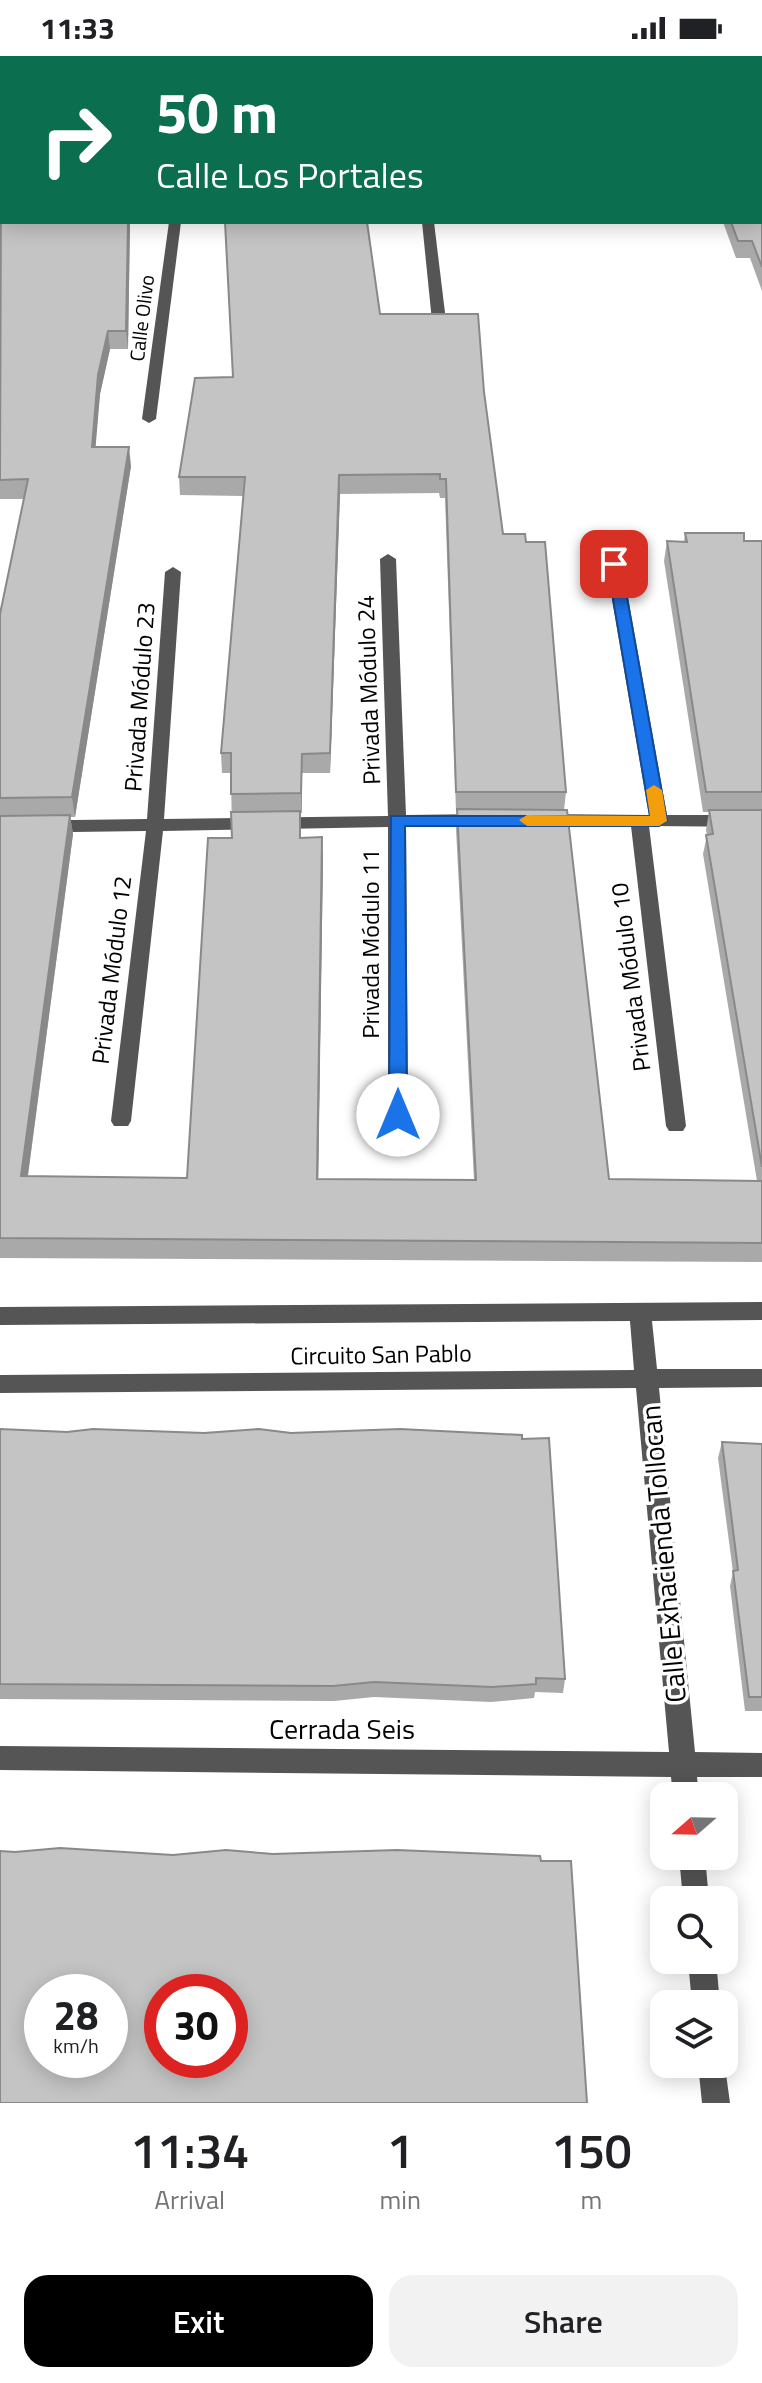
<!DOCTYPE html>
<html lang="en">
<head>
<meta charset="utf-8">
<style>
	:root { --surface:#fff; --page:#f2f2f2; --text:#202124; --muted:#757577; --accent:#000 }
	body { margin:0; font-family:"Titillium Web",sans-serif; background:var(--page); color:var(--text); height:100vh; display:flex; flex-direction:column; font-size:30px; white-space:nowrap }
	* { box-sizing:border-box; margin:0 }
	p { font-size:26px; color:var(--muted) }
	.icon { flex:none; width:44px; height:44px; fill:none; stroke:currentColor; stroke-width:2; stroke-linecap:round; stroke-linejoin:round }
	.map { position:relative; height:2047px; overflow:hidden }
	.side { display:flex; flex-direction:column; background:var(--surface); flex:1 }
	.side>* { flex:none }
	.guide { position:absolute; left:0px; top:0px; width:762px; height:168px; box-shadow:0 4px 20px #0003; background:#0b6e4f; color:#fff; overflow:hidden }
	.needle { width:52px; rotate:250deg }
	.controls { position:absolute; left:650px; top:1726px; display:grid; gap:16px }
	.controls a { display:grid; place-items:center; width:88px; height:88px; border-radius:16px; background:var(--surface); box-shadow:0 4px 20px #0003; font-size:40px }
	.speed { position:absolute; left:24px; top:1918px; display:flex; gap:16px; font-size:40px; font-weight:700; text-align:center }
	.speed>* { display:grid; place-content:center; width:104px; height:104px; border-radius:50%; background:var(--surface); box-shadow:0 4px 20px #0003; line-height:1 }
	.speed small { font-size:20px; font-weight:400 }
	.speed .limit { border:12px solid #d22; background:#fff; color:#111 }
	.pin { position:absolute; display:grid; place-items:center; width:68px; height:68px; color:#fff; margin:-34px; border-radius:16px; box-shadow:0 4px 12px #0006 }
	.me { position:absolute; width:88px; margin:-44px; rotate:0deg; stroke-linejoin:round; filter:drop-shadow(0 0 6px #0008) }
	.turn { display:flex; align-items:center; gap:28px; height:168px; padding:0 24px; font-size:36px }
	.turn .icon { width:104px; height:104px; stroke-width:2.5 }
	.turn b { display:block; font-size:56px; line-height:68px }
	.eta { display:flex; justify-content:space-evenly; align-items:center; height:136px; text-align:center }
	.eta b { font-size:48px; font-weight:600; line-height:56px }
	.primary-button { display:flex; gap:16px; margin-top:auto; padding:16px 24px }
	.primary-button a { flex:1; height:92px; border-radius:24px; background:var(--accent); color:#fff; font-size:32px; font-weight:600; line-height:92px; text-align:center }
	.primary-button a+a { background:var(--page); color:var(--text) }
	.status { display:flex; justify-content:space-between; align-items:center; height:56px; padding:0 40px; background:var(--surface); direction:ltr }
	.status svg { height:22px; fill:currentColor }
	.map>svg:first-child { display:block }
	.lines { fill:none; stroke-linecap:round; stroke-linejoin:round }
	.minor { fill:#555; fill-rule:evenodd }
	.wall { fill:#a9a9a9; fill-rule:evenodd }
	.shaded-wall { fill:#898989 }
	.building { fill:#c4c4c4; stroke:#898989; stroke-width:2; fill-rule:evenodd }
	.route { fill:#1a73e8; stroke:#114b97; stroke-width:2 }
	.slow { fill:#f59e0b }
	.labels { text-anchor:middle; stroke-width:7; stroke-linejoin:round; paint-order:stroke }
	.far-street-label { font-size:20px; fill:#000; stroke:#fff }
	.street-label { font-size:24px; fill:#000; stroke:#fff }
	.near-street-label { font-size:28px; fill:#000; stroke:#fff }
</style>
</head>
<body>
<div class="status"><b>11:33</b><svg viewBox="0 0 49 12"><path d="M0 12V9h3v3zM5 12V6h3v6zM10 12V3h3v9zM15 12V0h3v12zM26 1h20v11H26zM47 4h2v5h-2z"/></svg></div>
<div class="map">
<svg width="762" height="2047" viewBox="0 0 762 2047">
	<rect width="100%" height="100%" fill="#fff"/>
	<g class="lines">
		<!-- minor -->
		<g class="minor">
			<polygon points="21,0 33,0 20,2"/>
			<rect x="724" y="0" width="12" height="2"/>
			<rect x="0" y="64" width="2" height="8"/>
			<polygon points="760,79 762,80 762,93 760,92"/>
			<rect x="0" y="109" width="2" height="8"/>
			<polygon points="169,166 181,166 156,363 149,367 142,363"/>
			<polygon points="422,166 434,166 446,265 439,269 432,265"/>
			<polygon points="388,498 396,503 406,759 484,758 493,764 484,770 406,771 408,1059 405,1064 391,1064 388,1059 388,771 163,775 131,1065 128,1070 114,1070 111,1065 146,775 0,777 0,765 147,763 165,516 173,511 181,516 164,763 388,760 380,503"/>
			<polygon points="614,503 622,508 667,759 762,759 762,771 649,770 686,1070 683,1075 669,1075 666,1070 631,770 544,770 535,764 544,758 649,759 606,508"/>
			<polygon points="762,1246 762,1264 652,1265 657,1313 762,1313 762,1331 659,1332 695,1696 762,1697 762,1721 697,1721 699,1740 673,1740 671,1721 0,1714 0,1690 669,1696 636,1332 0,1337 0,1319 634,1314 630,1265 0,1269 0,1251"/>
			<polygon points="679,1800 705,1800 709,1844 683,1844"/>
			<polygon points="688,1904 716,1904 720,1948 692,1948"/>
			<polygon points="724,2003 730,2047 702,2047 698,2008 724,2008"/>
		</g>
	</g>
	<!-- wall -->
	<g class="wall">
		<polygon points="762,102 762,235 750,202 736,202 723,166 760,166"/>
		<path d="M0 132 130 166 128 293H110L100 338 95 391 131 410 75 761H70L73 778 28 1120 187 1122 232 782 231 717H222L221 697 243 440 180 439 179 421 233 321 380 258 484 336 503 478 526 486 566 736 564 754 609 1123 757 1125 703 798 707 779 706 774 709 756H703L664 505 667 485 684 486 685 477 744 485H762V1206L0 1202V558L24 443H0ZM439 437 440 442H445L456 755H457L456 773 474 1124 318 1123 323 801 301 782 300 757H302V717H330L340 438Z"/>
		<polygon points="0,1373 565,1623 563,1637 535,1636 534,1642 491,1646 374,1641 334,1645 0,1643"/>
		<polygon points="722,1386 762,1388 762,1655 745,1655 730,1530 733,1516 718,1402"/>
	</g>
	<!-- shaded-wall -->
	<g class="shaded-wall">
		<polygon points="128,166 130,166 128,293 126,275"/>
		<polygon points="108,275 110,293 100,338 94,410 92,391 98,319"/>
		<polygon points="129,391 131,410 75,761 72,741"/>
		<polygon points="339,419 340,438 330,717 330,697"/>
		<polygon points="302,698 302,757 301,737"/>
		<polygon points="70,759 73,778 25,1140 21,1120"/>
		<polygon points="322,781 323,801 318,1142 317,1123"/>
	</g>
	<!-- building -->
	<g class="building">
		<polygon points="76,0 664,0 665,2 75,2"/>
		<polygon points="760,102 762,102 762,211 752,185 738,185 731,166 760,166"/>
		<polygon points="1,125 2,125 2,166 128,166 126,275 108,275 98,319 92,391 129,391 72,741 0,742 0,558 28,423 0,424"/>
		<polygon points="225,166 367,166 380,258 478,258 484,336 503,478 525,478 526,486 545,486 566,736 456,736 446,423 440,423 440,418 339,419 330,697 302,698 301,737 231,738 231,697 221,697 245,421 179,421 195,322 233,321"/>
		<polygon points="685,477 744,477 744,485 762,485 762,736 706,736 667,485 687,486"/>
		<polygon points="457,753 567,754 609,1123 762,1125 762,1187 0,1182 0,760 70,759 21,1120 187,1122 208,782 232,782 231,756 300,755 300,782 322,781 317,1123 476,1124"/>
		<polygon points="709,754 762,754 762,1111 706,779 713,778"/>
		<polygon points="0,1373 67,1376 93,1373 204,1377 259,1373 291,1377 400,1373 522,1379 522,1383 549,1382 565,1623 536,1622 536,1628 492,1631 374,1626 333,1630 0,1628"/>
		<polygon points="722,1386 762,1388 762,1641 749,1641 733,1515 738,1514"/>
		<path d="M60 1792 173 1799 226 1794 273 1798 397 1794 540 1800 541 1805H571L587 2047H0V1795L15 1796ZM42 1936H110V2004H42ZM162 1936H230V2004H162Z"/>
	</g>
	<!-- route -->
	<polygon class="route" points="614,504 621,508 667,765 659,770 405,770 407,1059 405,1064 392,1064 389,1059 391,760 650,760 607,508"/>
	<!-- slow -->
	<polygon class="slow" points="654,729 662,734 667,765 659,770 527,770 519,764 527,759 650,760 646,734"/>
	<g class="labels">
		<!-- far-street labels -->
		<g class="far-street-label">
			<text transform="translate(142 262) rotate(-83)" y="7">Calle Olivo</text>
		</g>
		<!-- street labels -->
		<g class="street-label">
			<text transform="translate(369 634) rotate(-92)" y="8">Privada Módulo 24</text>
			<text transform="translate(140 641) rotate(-86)" y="8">Privada Módulo 23</text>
			<text transform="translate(371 888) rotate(-90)" y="8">Privada Módulo 11</text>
			<text transform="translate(112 914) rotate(-83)" y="8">Privada Módulo 12</text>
			<text transform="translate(631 921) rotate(-97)" y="8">Privada Módulo 10</text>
			<text transform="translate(381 1299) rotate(-1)" y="8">Circuito San Pablo</text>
		</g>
		<!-- near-street labels -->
		<g class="near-street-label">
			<text transform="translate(663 1498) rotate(-95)" y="10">Calle Exhacienda Tollocan</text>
			<text x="342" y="1683">Cerrada Seis</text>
		</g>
	</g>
</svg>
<div class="controls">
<a><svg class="needle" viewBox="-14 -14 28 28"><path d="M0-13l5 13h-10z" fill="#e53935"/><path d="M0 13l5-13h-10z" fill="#757577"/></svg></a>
<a><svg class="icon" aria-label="search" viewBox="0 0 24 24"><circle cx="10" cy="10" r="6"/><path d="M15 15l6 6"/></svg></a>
<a><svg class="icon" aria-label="layers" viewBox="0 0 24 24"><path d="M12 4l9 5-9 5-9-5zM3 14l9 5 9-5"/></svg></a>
</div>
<div class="speed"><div>28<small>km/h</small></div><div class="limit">30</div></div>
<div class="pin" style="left:614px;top:508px;background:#d93025"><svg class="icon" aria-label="arrive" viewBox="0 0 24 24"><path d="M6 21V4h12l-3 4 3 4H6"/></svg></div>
<svg class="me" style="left:398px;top:1059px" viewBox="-20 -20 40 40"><circle r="19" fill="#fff"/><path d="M0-13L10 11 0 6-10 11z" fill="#1a73e8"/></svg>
<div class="guide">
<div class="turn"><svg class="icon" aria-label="right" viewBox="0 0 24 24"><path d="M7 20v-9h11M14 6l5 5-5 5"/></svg><div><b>50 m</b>Calle Los Portales</div></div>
</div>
</div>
<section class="side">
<div class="eta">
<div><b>11:34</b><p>Arrival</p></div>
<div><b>1</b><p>min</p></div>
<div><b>150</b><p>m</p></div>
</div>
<div class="primary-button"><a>Exit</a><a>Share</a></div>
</section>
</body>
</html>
